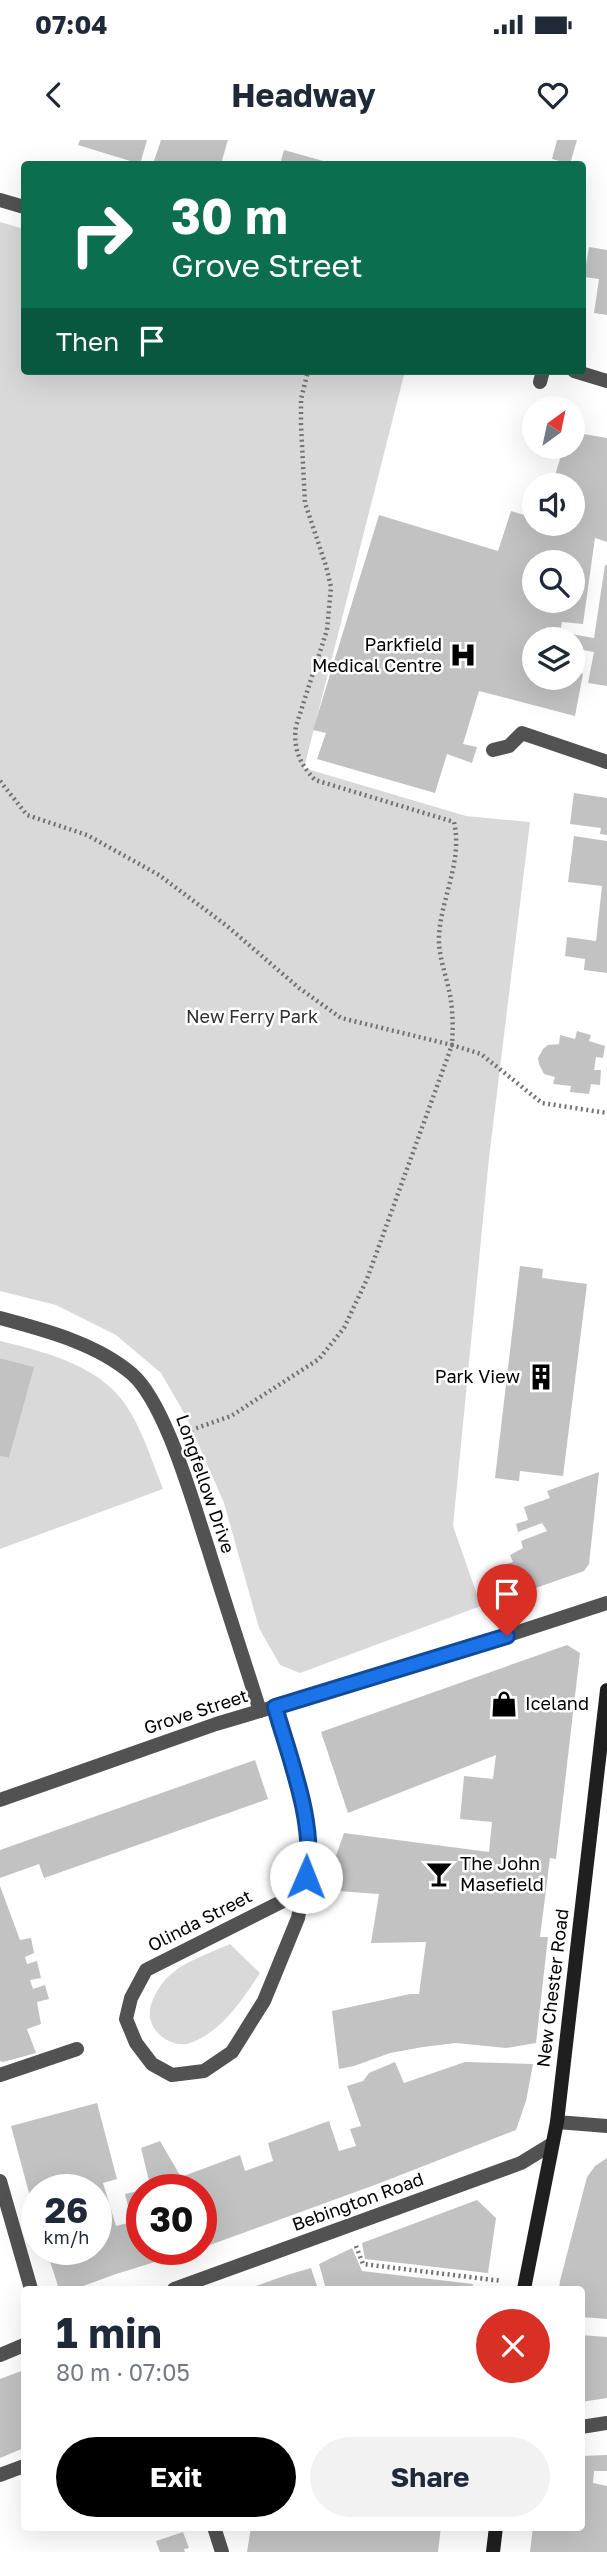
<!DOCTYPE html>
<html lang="en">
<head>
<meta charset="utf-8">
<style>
	:root { --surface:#fff; --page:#f2f2f3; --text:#1f2937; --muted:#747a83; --accent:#000 }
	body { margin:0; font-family:"Golos Text",sans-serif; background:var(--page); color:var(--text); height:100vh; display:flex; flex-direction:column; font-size:26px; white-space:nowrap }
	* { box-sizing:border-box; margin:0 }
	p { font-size:23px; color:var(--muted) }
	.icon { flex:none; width:38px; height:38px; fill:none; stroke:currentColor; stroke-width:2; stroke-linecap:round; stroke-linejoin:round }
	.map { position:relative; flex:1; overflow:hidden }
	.sheet { position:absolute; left:21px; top:2146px; width:564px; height:245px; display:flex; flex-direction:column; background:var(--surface); border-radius:7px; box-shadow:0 7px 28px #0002 }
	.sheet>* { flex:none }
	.hud { position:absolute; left:21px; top:21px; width:565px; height:214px; border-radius:7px; box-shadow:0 7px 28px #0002; background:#0b6e4f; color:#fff; overflow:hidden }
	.needle { width:46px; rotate:33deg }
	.fabs { position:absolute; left:522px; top:256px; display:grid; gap:14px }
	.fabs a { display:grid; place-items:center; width:63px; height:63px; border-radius:50%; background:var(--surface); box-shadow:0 7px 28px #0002; font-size:35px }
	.speed { position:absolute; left:21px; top:2034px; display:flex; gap:14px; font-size:35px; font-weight:700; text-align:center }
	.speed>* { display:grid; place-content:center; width:91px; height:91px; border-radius:50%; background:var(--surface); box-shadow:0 7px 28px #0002; line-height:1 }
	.speed small { font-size:18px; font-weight:400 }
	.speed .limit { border:10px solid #d22; background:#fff; color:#111 }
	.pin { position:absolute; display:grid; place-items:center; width:60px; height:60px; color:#fff; margin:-72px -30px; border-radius:50% 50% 50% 0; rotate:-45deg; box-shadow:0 0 7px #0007 }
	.pin .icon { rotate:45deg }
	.me { position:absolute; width:77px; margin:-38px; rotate:1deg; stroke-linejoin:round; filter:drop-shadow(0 0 5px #0008) }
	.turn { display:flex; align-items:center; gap:24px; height:147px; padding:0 35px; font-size:32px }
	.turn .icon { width:91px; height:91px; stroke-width:2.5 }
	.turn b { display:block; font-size:49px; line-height:60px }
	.then { display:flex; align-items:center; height:66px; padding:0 35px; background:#0003; gap:14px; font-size:26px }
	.round { display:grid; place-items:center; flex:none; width:74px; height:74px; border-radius:37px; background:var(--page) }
	.headline { display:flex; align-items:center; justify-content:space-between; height:119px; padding:0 35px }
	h1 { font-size:42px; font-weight:700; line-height:52px }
	.button { display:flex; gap:14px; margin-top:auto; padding:14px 35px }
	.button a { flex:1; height:80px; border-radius:42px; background:var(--accent); color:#fff; font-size:28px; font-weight:700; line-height:80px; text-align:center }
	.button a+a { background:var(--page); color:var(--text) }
	.status { display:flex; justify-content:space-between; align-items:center; height:49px; padding:0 35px; background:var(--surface); direction:ltr }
	.status svg { height:19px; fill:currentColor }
	header { display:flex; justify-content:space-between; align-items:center; height:91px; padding:0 35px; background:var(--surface); font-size:32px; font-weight:700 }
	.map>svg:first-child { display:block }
	.green { fill:#d9d9d9 }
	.building { fill:#c2c2c2; fill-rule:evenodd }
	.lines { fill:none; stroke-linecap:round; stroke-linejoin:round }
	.path { stroke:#747474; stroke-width:4.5; stroke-dasharray:2 3.5; stroke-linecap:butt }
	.service { stroke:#525252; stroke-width:14 }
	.pedestrian { stroke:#525252; stroke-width:14 }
	.minor { stroke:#525252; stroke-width:14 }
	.secondary { stroke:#1f1f1f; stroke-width:14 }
	.route-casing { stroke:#114b97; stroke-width:18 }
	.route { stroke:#1a73e8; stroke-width:12 }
	.labels { text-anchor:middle; stroke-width:5; stroke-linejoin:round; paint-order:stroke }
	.poi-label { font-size:18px; fill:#000; stroke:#fff; text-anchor:end }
	.park-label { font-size:18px; fill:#303030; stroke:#fff }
	.street-label { font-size:18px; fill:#000; stroke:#fff }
</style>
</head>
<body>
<div class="status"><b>07:04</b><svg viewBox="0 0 49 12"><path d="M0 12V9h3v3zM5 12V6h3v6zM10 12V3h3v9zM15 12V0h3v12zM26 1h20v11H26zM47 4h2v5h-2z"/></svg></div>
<header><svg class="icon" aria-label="back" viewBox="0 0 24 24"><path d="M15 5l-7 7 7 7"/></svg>Headway<svg class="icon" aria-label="heart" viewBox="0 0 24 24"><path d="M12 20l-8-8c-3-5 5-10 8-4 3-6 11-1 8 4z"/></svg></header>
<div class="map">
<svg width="607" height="2412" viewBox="0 0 607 2412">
	<rect width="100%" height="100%" fill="#fff"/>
	<!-- green -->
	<g class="green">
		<polygon points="0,82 24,89 24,231 405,231 304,628 466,676 530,682 489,1018 453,1386 481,1466 300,1533 280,1525 259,1488 224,1363 187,1278 161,1233 116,1195 56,1165 0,1151"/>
		<path d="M0 1201C48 1213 106 1226 132 1275 145 1298 153 1324 163 1349L0 1409V1316L9 1318 33 1227 0 1218Z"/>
		<path d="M230 1804 260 1833C242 1860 224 1889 193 1902 174 1911 147 1892 150 1870 151 1860 161 1843 168 1837 184 1821 210 1813 230 1804Z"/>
	</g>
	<!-- building -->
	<g class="building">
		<polygon points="80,0 147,0 140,24 78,5"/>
		<polygon points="161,0 228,0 221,24 153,24"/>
		<polygon points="557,0 577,0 570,24 552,19"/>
		<polygon points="284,10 334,24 280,24"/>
		<polygon points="589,107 607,110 607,175 594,173 599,139 584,137"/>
		<path d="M572 292 607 298V402L595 398 583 484 562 482 559 499H534V537H572V531L583 534 575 576 479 551 463 604 477 607 472 623 447 614 435 653 317 619 326 593 313 590 379 375 498 411 511 371 534 378V383H572V345H552L564 306H572ZM534 422H572V460H534Z"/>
		<polygon points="605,425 607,425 607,546 588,543 594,512 572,508 571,499 571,494 594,498"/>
		<polygon points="574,653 607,658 607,695 600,694 601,688 570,684"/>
		<polygon points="574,696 607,701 607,833 584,830 585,819 565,816 567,797 596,801 602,746 568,742"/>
		<polygon points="577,891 591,895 589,901 605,906 603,918 596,917 594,930 601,930 600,945 591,944 589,954 570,952 571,946 553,944 555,937 544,934 539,924 538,918 543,909 548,905 559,904 560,895 575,899"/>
		<polygon points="520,1126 543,1129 542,1138 587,1144 563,1336 520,1331 519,1341 495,1338"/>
		<polygon points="0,1218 34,1227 9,1318 0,1316"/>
		<polygon points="599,1332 589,1424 584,1431 499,1461 490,1430 513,1422 510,1415 523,1408 521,1401 547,1391 542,1383 518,1392 516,1384 528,1380 524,1367 550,1358 547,1351"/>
		<polygon points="567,1505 580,1513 556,1719 550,1718 540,1797 548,1797 536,1903 506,1908 456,1903 423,1907 390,1913 354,1926 339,1929 332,1871 410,1854 419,1854 426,1802 371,1803 379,1754 324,1750 344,1693 489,1712 492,1682 460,1679 464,1636 493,1639 496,1615 348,1673 321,1592"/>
		<polygon points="255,1620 268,1659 44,1738 39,1724 0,1738 0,1710"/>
		<polygon points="0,1746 20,1800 31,1798 34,1813 25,1817 27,1824 37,1821 41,1838 30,1840 33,1849 45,1845 49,1859 37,1862 41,1884 27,1889 36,1913 3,1922 0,1921"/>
		<polygon points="395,1922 404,1943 465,1922 533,1924 526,1961 516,1990 380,2043 207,2106 201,2108 201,2049 151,2049 141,2008 160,2001 181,2037 240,2015 245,2031 273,2021 268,2003 329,1981 339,2011 356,2006 350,1989 361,1986 347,1946 363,1941 369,1933"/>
		<polygon points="97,1963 117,2039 103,2043 116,2086 132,2082 125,2054 142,2050 142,2109 197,2109 116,2134 75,2149 59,2149 46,2109 96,2109 96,2049 37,2049 36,2079 11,1986"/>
		<polygon points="607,2018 607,2179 581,2177 581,2149 559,2149 560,2141 587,2037 595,2026"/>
		<polygon points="477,2060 496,2078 488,2133 365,2119 362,2103"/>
		<polygon points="352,2108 362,2131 473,2144 472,2149 326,2149 319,2124"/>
		<polygon points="311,2128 318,2149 248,2149 287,2135"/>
		<polygon points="581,2195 607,2197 607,2258 581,2262"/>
		<polygon points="24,2230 24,2308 0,2318 0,2239"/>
		<polygon points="607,2315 607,2331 594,2331 593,2343 607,2346 607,2412 530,2412 533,2387 581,2387 581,2316"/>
		<polygon points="251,2387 441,2387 438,2412 247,2412"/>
		<polygon points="183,2392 189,2408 184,2409 185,2412 160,2412 156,2401"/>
	</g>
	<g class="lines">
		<!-- path -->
		<g class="path">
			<path d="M0 641 27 675 87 695 159 735 227 786 299 848 341 878 452 905C453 890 453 875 451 861 448 839 438 818 439 796 441 758 463 721 454 682L315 640C299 623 293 608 296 586L327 490 331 447 326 426 305 363 301 285V259L308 231"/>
			<polyline points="191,1290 231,1276 319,1219 344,1188 367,1139 452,905 481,914 542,963 607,973"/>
			<polyline points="356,2106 363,2124 502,2141"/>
		</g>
		<!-- service -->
		<g class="service">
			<polyline points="540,242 543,231"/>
			<polyline points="493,610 509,606 522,593 607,622"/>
			<polyline points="0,2335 24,2326"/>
			<polyline points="214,2387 222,2412"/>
		</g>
		<!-- pedestrian -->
		<g class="pedestrian">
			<polyline points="174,2149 521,2023 552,2004"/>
			<polyline points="0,2215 24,2205"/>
		</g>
		<!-- minor -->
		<g class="minor">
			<polyline points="0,60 24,67"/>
			<polyline points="574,231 607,241"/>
			<path d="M0 1178C44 1190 96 1203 132 1234 166 1264 193 1363 208 1408 225 1463 243 1517 260 1571"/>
			<polyline points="275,1567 304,1672 309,1723 303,1751 298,1778 264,1861 232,1912 204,1931 172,1935 152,1924 136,1903 126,1879 131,1858 146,1830 303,1751"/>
			<polyline points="0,1660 216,1584 432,1520 607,1463"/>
			<polyline points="0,1935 77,1909"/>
			<polyline points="557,1982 607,1986"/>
			<polyline points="0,2041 31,2149"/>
			<polyline points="581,2287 607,2283"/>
		</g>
		<!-- secondary -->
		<g class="secondary">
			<polyline points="524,2149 557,1982 607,1550"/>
			<polyline points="493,2412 496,2387"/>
		</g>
	</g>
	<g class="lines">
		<!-- route casing -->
		<g class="route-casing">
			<path id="route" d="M306 1737C317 1686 289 1617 275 1567L507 1496"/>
		</g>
		<!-- route -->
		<use href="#route" class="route"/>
	</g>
	<!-- icons -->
	<defs>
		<g id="hospital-bare" transform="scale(2.1)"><path d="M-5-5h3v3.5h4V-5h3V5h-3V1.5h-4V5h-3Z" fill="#000" stroke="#fff" stroke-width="2.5" paint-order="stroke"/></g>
		<g id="building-bare" transform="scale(2.1)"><path d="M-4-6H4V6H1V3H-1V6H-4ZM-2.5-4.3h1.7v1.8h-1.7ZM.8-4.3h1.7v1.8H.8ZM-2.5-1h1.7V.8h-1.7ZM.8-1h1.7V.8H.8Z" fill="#000" stroke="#fff" stroke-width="2.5" paint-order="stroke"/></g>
		<g id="shop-bare" transform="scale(2.1)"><path d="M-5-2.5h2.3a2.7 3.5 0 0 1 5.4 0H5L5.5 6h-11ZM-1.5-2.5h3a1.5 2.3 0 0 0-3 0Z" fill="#000" stroke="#fff" stroke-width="2.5" paint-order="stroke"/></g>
		<g id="bar-bare" transform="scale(2.1)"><path d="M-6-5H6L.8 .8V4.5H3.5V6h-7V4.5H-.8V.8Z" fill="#000" stroke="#fff" stroke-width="2.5" paint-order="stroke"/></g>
	</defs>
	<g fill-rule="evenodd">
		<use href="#hospital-bare" x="463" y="515"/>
		<use href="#building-bare" x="541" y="1237"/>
		<use href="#shop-bare" x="504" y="1564"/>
		<use href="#bar-bare" x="439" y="1734"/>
	</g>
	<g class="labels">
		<!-- poi labels -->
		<g class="poi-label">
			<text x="442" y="511">Parkfield<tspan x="442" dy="21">Medical Centre</tspan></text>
			<text x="520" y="1243">Park View</text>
			<text x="525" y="1570" text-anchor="start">Iceland</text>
			<text x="460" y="1730" text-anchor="start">The John<tspan x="460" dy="21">Masefield</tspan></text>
		</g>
		<!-- park labels -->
		<g class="park-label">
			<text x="252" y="883">New Ferry Park</text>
		</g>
		<!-- street labels -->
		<g class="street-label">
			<text transform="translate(205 1344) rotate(71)" y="6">Longfellow Drive</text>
			<text transform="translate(196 1572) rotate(-18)" y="6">Grove Street</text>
			<text transform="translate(200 1781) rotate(-27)" y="6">Olinda Street</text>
			<text transform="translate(553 1848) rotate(-83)" y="6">New Chester Road</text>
			<text transform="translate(358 2062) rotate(-20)" y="6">Bebington Road</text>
		</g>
	</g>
</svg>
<div class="fabs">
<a><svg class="needle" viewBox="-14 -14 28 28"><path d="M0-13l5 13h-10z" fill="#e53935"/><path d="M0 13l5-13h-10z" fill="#747a83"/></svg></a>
<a><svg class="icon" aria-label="sound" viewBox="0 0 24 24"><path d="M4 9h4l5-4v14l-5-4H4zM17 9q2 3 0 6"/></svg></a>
<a><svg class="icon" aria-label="search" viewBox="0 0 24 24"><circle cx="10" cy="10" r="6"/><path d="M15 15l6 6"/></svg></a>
<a><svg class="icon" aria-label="layers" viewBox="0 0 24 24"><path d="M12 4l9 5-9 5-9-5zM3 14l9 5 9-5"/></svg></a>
</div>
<div class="speed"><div>26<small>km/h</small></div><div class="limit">30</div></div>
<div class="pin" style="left:507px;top:1496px;background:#d93025"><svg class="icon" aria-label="arrive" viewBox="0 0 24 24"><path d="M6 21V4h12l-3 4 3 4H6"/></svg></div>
<svg class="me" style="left:306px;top:1737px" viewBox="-20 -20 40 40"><circle r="19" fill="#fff"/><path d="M0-13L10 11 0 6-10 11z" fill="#1a73e8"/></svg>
<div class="hud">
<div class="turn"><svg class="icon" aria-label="right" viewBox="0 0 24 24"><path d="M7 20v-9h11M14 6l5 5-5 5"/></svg><div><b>30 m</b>Grove Street</div></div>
<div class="then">Then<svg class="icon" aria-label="arrive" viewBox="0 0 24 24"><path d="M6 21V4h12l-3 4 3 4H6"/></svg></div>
</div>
<section class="sheet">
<div class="headline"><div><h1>1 min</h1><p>80 m · 07:05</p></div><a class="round" style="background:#d93025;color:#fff"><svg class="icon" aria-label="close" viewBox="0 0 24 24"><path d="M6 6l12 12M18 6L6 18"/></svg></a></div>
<div class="button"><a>Exit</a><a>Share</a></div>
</section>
</div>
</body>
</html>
